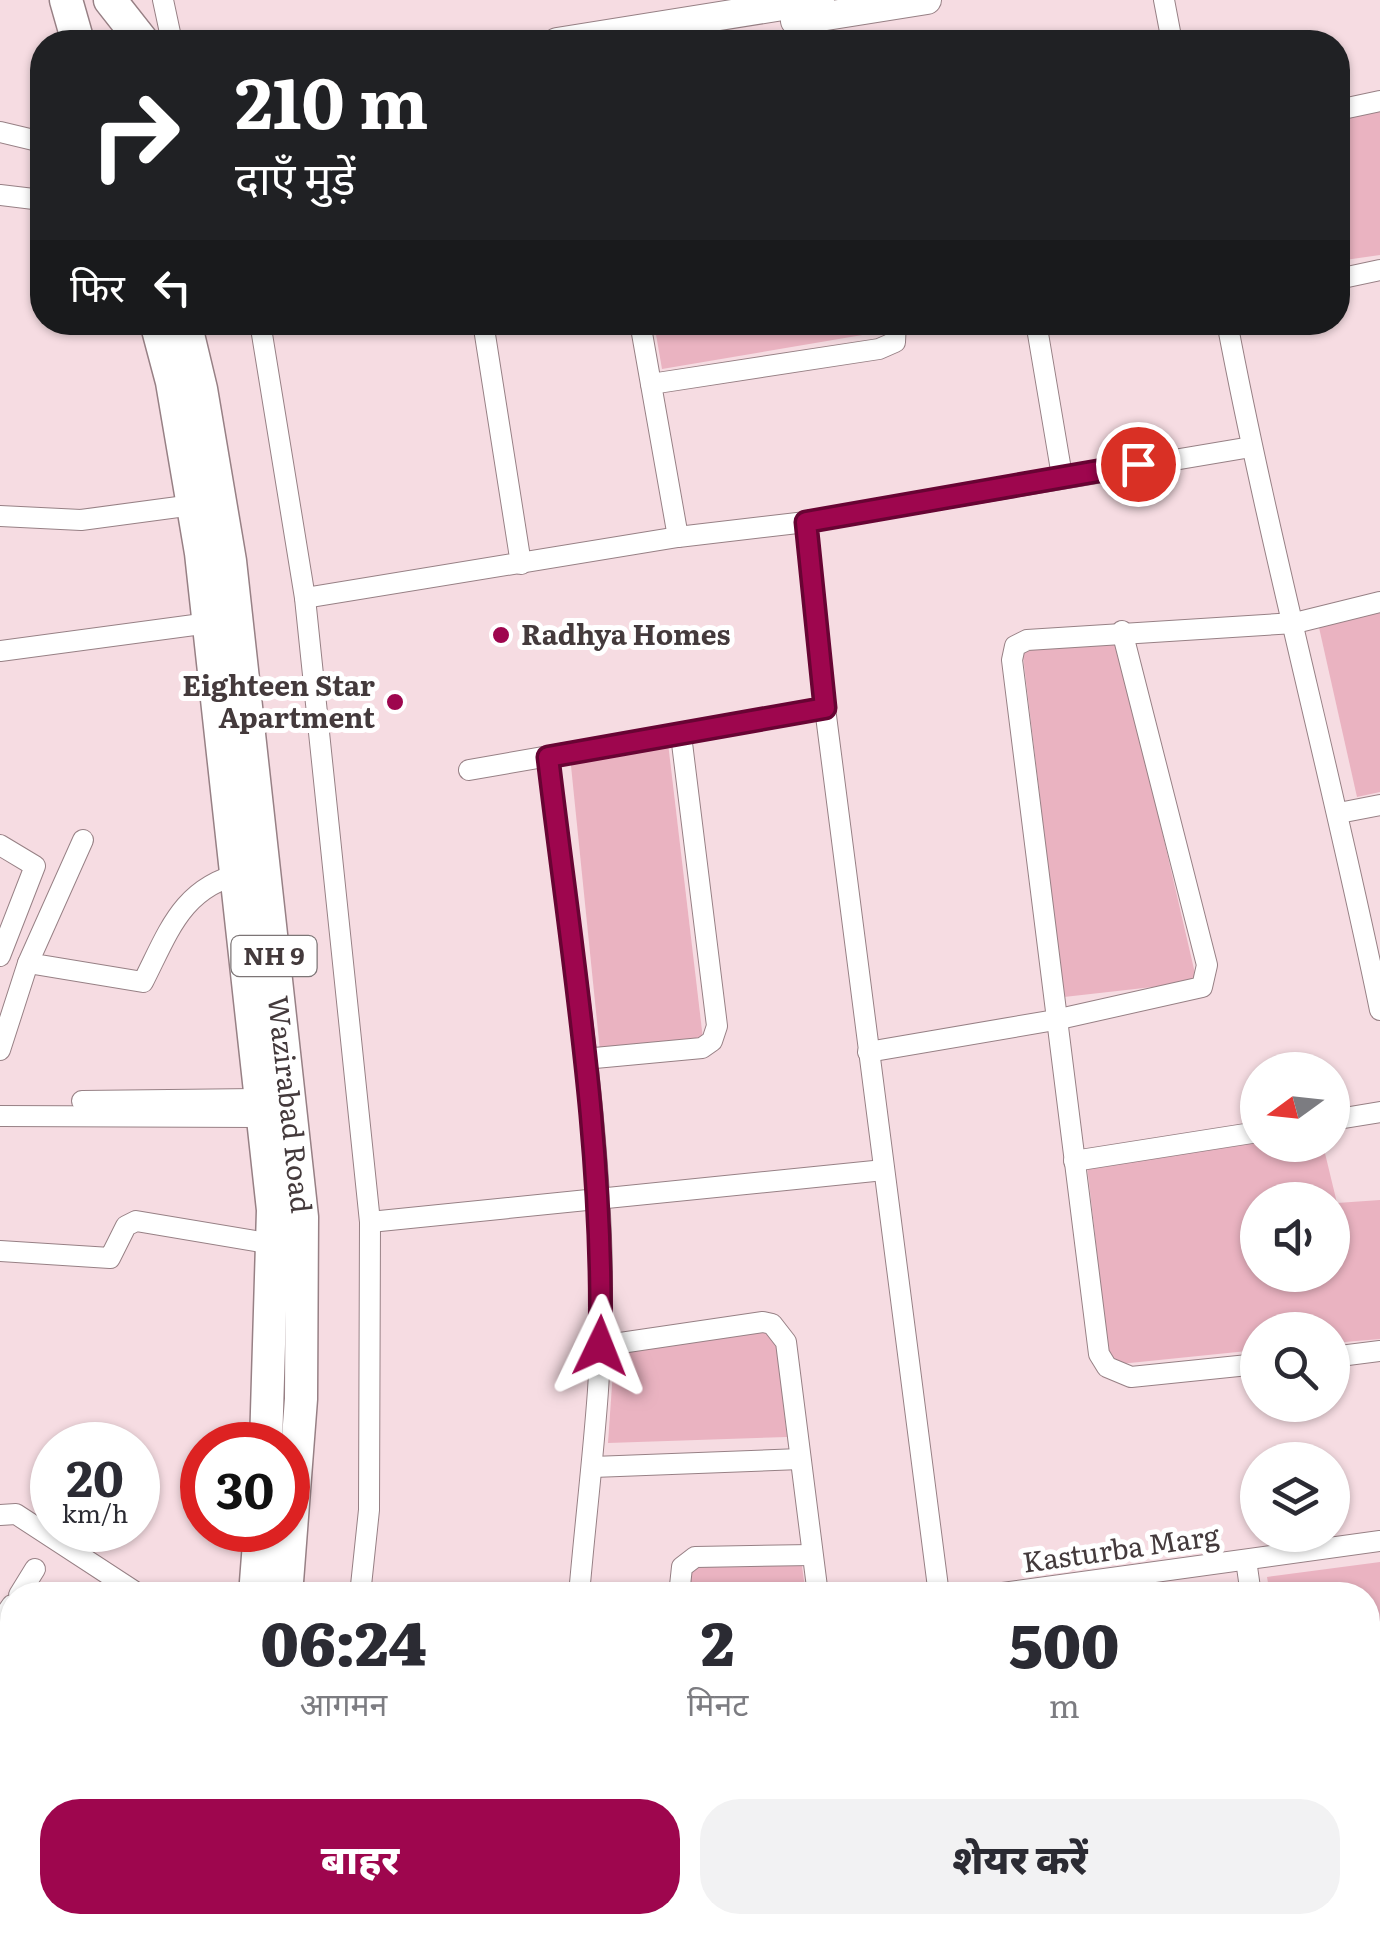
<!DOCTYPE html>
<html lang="hi">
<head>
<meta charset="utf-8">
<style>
	:root { --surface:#fff; --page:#f2f2f3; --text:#2b2b33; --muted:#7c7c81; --accent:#9e064e }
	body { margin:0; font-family:Literata,"Noto Sans Devanagari",serif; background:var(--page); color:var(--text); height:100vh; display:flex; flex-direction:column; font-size:38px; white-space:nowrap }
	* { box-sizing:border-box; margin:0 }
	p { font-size:32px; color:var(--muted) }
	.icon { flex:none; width:55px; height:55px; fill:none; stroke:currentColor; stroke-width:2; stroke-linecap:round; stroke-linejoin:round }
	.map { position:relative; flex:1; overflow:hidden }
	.panel { position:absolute; left:0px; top:1582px; width:1380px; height:352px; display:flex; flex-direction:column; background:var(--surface); border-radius:40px 40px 0 0; box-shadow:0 2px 8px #0004 }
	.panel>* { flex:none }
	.guide { position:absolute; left:30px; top:30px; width:1320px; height:305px; border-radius:40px; box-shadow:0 2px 8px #0004; background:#202124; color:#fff; overflow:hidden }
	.needle { width:65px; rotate:255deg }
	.fabs { position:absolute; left:1240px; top:1052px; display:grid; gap:20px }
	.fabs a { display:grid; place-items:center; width:110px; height:110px; border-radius:50%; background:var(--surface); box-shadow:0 2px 8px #0004; font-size:50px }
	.speed { position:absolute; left:30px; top:1422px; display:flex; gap:20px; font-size:50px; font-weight:700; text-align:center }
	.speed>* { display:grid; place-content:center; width:130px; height:130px; border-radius:50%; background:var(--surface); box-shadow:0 2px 8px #0004; line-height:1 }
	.speed small { font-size:25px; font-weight:400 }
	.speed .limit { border:15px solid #d22; background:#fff; color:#111 }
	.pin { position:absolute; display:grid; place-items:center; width:85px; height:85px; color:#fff; margin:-42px; border:5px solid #fff; border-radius:50%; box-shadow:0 2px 10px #0007 }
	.me { position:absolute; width:110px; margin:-55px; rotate:2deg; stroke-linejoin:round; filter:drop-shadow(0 0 8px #0008) }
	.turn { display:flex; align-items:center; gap:35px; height:210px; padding:0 40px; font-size:45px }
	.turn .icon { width:130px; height:130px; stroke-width:2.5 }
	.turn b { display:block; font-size:70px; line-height:85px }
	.then { display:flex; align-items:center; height:95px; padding:0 40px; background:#0003; gap:20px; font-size:38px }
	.eta { display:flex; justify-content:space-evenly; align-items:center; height:170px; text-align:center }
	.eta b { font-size:60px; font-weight:800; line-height:70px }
	.cta { display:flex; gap:20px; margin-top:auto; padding:20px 40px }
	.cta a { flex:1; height:115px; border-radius:40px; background:var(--accent); color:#fff; font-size:40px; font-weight:800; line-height:115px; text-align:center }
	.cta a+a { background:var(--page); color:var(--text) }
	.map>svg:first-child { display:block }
	.green { fill:#eab3c1; fill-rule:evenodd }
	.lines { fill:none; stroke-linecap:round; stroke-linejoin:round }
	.minor-casing { stroke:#978085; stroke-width:22 }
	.secondary-casing { stroke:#978085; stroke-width:30 }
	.trunk-casing { stroke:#978085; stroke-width:35 }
	.minor { stroke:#fff; stroke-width:20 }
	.secondary { stroke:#fff; stroke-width:28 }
	.trunk { stroke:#fff; stroke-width:32 }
	.route-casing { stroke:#670433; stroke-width:25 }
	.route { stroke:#9e064e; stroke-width:18 }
	.poi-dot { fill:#9e064e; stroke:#fff; stroke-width:4 }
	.labels { text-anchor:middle; stroke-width:10; stroke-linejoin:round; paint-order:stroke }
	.shield { fill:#fff; stroke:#7c7576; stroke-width:2.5 }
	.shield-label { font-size:25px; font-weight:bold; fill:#443a3c }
	.poi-label { font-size:28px; font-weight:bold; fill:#443a3c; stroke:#fff; text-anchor:start }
	.street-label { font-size:28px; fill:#443a3c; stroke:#fff }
</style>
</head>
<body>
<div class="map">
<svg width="1380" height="1933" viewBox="0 0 1380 1933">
	<rect width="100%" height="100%" fill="#f6dce2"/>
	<!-- green -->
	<g class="green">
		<polygon points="1380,109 1380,255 1338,261 1338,118"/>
		<polygon points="884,322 886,331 662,369 654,323"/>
		<polygon points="1380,609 1380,792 1357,797 1318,623"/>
		<polygon points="1116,633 1197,982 1064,997 1022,648"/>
		<polygon points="668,743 703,1039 600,1051 570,756"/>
		<path d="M1257 1134 1258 1145H1323L1337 1203 1380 1200V1339L1333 1343 1332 1330H1258L1257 1350 1110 1365 1086 1157ZM1258 1200H1332V1275H1258Z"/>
		<polygon points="775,1327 787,1437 608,1443 615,1342"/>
		<polygon points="691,1554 801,1559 806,1595 688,1595"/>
		<polygon points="1380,1562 1380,1933 1317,1933 1316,1923 1368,1922 1368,1595 1270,1595 1267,1577"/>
		<polygon points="554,1922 813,1922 814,1933 551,1933"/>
	</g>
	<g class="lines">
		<!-- minor casing -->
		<g class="minor-casing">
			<g id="minor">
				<polyline points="163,0 172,42"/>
				<polyline points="1164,0 1172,42"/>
				<polyline points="1338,110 1380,101"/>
				<polyline points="0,132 42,142"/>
				<polyline points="0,195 42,200"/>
				<polyline points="1338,279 1380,270"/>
				<polyline points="260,322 305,598 370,1222 369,1510 360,1595"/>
				<polyline points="483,322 521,564"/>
				<polyline points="640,322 678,537"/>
				<polyline points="1036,322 1062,476"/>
				<path d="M1227 322C1271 553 1333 780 1380 1010"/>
				<polyline points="651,384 879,349 895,342 896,322"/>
				<polyline points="0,516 81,520 193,505"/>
				<polyline points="806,522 825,708 939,1595"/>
				<polyline points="305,598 678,537 806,522 1251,447"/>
				<polyline points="0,651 209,623"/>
				<path d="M548 757C568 929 600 1104 602 1277 603 1384 588 1489 579 1595"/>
				<polyline points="469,770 825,708"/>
				<polyline points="1339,813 1380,805"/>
				<path d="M83 840 28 963 143 982C169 931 182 887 243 873"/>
				<polyline points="0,845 35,866 0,956"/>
				<polyline points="0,1050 28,963"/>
				<polyline points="868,1052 1055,1020 1202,987 1207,965 1122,631"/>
				<polyline points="584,1059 702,1048 712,1041 717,1026 681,735"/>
				<polyline points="82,1101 260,1099"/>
				<polyline points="0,1116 262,1117"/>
				<polyline points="1332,1120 1380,1112"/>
				<polyline points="1074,1161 1258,1132"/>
				<polyline points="370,1222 884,1170"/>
				<polyline points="0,1251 110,1258 126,1226 136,1221 273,1244"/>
				<polyline points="600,1346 763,1322 772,1324 786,1342 818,1595"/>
				<polyline points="1332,1357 1380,1351"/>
				<polyline points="1258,1364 1131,1377 1107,1367 1099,1354 1012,660 1015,646 1027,640 1295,623 1380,602"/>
				<polyline points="593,1467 800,1459"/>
				<polyline points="0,1515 16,1514 140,1595"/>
				<polyline points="1246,1560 1251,1595"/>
				<polyline points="19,1595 35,1569"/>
				<polyline points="679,1595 682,1567 695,1557 812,1555"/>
				<polyline points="988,1595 1380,1541"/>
				<polyline points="0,1622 12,1605"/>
				<polyline points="0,1728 12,1710"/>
				<polyline points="0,1899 12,1908"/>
				<polyline points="33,1922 48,1933"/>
				<polyline points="823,1922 824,1933"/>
				<polyline points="980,1922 982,1933"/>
				<polyline points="1296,1922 1298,1933"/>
				<polyline points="10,1933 18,1922"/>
				<polyline points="304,1933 306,1922"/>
				<polyline points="532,1933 535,1922"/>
			</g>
		</g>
		<!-- secondary casing -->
		<g class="secondary-casing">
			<g id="secondary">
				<polyline points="795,21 927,0"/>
				<polyline points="557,42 820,0"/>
			</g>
		</g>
		<!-- trunk casing -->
		<g class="trunk-casing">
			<g id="trunk">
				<polyline points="66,0 78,42"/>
				<polyline points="110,0 143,42"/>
				<polyline points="156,322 172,382 201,553 273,1210 266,1445"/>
				<path id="s1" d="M185 322 201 389 230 561 302 1217 301 1399 286 1595"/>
				<polyline points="255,1595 260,1530"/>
				<polyline points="194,1933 197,1922"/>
				<polyline points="229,1933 232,1922"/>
			</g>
		</g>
		<!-- minor -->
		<use href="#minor" class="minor"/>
		<!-- secondary -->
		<use href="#secondary" class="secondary"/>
		<!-- trunk -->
		<use href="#trunk" class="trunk"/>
	</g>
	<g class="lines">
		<!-- route casing -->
		<g class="route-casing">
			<path id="route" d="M600 1346C605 1150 571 952 548 757L825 708 806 522 1138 464"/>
		</g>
		<!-- route -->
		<use href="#route" class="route"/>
	</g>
	<!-- markers -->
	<g class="poi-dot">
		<circle cx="501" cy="635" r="10"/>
		<circle cx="395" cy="702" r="10"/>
	</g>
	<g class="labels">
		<!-- shield labels -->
		<rect class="shield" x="231.5" y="936" width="85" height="40" rx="8"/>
		<g class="shield-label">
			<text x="274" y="965">NH 9</text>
		</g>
		<!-- poi labels -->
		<g class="poi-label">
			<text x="521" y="645">Radhya Homes</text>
			<text x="375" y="696" text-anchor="end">Eighteen Star<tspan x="375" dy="32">Apartment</tspan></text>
		</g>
		<!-- street labels -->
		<g class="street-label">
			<text dy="10" stroke="none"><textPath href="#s1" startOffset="790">Wazirabad Road</textPath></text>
			<text transform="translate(1121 1549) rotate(-8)" y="10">Kasturba Marg</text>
		</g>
	</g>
</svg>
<div class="fabs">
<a><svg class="needle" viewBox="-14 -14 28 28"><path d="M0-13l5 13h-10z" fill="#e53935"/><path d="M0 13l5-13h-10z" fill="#7c7c81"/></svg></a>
<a><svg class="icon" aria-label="sound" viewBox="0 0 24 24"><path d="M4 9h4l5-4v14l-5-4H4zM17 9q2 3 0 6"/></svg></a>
<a><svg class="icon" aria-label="search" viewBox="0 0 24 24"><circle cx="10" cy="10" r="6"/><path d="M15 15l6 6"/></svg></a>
<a><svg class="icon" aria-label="layers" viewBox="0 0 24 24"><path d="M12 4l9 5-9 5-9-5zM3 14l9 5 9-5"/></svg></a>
</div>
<div class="speed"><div>20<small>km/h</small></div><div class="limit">30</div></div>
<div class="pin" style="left:1138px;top:464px;background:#d93025"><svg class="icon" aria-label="arrive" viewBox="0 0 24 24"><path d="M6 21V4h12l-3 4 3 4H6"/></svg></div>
<svg class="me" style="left:600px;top:1346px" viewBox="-20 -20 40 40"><path d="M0-17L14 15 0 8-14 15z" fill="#9e064e" stroke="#fff" stroke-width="4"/></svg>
<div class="guide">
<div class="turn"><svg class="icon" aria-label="right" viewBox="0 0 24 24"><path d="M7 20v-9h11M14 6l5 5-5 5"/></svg><div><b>210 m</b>दाएँ मुड़ें</div></div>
<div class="then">फिर<svg class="icon" aria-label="left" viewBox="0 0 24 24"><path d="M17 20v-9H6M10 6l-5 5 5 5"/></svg></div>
</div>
<section class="panel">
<div class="eta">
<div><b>06:24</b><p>आगमन</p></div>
<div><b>2</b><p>मिनट</p></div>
<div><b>500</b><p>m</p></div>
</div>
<div class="cta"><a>बाहर</a><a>शेयर करें</a></div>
</section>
</div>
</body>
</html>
